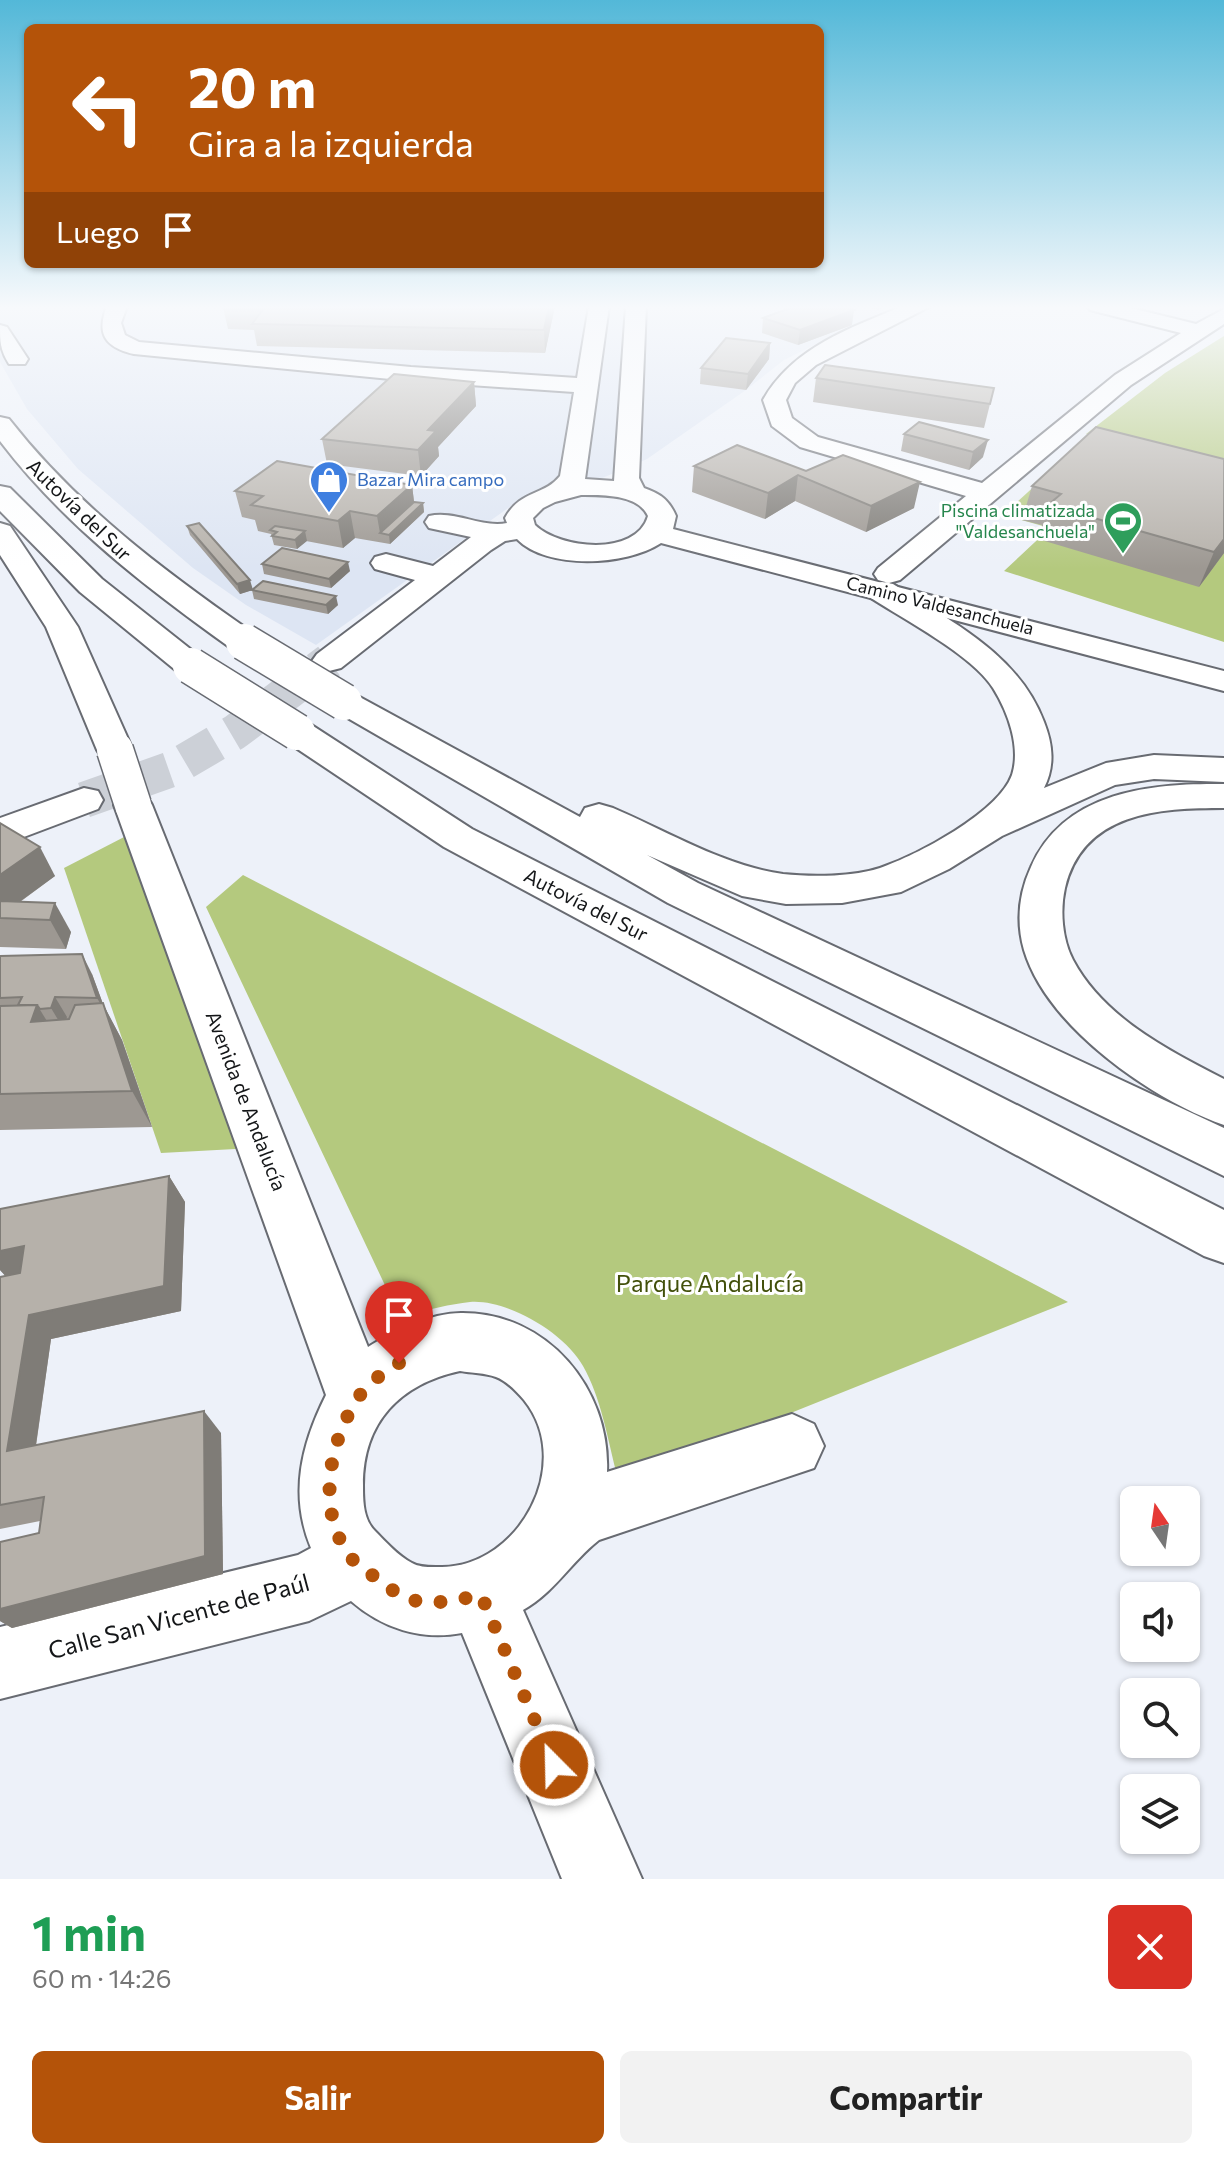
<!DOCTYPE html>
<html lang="es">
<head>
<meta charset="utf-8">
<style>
	:root { --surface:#fff; --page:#f2f2f2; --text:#222; --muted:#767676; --accent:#b45309 }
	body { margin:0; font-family:Commissioner,sans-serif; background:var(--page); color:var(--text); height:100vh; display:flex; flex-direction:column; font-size:30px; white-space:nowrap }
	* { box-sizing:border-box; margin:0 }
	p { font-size:26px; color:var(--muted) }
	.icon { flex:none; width:44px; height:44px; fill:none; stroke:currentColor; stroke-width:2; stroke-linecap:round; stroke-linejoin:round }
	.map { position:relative; height:1879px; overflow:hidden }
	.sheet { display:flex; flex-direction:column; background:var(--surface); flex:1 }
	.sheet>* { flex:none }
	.hud { position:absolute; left:24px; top:24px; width:800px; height:244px; border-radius:12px; box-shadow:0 2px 6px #0004; background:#b45309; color:#fff; overflow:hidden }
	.needle { width:52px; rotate:347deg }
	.controls { position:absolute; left:1120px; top:1486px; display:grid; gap:16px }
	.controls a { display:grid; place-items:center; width:80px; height:80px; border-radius:12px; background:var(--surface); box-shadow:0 2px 6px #0004; font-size:40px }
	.pin { position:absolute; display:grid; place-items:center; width:68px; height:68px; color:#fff; margin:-82px -34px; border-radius:50% 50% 50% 0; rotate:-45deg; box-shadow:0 0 8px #0007 }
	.pin .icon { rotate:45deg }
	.me { position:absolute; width:88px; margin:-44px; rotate:337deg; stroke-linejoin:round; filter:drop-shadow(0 0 6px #0008) }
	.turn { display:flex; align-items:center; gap:28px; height:168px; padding:0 32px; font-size:36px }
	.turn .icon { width:104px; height:104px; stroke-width:2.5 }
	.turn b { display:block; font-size:56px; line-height:68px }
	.then { display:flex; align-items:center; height:76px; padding:0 32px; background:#0003; gap:16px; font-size:30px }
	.round { display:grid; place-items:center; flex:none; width:84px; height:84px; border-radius:12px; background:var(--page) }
	.head { display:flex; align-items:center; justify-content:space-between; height:136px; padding:0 32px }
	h1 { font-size:48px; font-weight:700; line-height:60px; color:#1e9e55 }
	.button { display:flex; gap:16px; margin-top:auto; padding:16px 32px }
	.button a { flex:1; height:92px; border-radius:12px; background:var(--accent); color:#fff; font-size:32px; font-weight:700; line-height:92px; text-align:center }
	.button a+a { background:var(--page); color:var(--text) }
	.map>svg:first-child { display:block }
	.built { fill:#dde5f3 }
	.green { fill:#b4c97e }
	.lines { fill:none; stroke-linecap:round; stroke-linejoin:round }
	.minor-tunnel { stroke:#ccd0d7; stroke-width:36; stroke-dasharray:36 18; stroke-linecap:butt }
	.minor-casing { stroke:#686b72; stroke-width:4 }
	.highway-casing { stroke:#686b72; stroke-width:4 }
	.minor { fill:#fff; fill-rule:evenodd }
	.highway { fill:#fff; fill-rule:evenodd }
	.highway-bridge-casing { stroke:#686b72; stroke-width:39; stroke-linecap:butt }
	.highway-bridge { stroke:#fff; stroke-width:36 }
	.wall { fill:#9d9892 }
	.shaded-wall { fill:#7f7c77 }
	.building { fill:#b6b1aa; stroke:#7f7c77; stroke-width:2 }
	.route { stroke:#b45309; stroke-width:14; stroke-dasharray:0 25.2 }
	.labels { text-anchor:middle; stroke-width:6; stroke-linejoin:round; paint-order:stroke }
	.far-shop-label { font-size:18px; fill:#366cbe; stroke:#fff; text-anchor:start }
	.far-leisure-label { font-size:18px; fill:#27864d; stroke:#fff; text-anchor:end }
	.far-street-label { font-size:18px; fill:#141618; stroke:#fff }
	.street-label { font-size:20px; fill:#141618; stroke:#fff }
	.near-park-label { font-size:24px; fill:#42500b; stroke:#fff }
	.near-street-label { font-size:24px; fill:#141618; stroke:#fff }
</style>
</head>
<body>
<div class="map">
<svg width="1224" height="1879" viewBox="0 0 1224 1879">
	<rect width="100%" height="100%" fill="#edf1f9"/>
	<!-- built -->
	<polygon class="built" points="0,306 893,306 784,360 746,390 647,459 600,479 557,483 525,496 316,645 246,605 193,568 78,469 27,409 0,362"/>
	<!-- green -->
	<g class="green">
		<polygon points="1224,336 1224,472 1086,434 1165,373"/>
		<polygon points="1086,439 1224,480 1224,642 1004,571 1050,528 1003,515"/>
		<polygon points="128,835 254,1148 161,1153 64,868"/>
		<path d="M243 875 958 1244 1068 1302 718 1442 616 1471C607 1436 601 1398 583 1366 565 1333 507 1299 470 1302 450 1304 429 1310 409 1314L391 1298 206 907Z"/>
	</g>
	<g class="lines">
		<!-- minor-tunnel -->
		<polyline class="minor-tunnel" points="84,800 172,769 235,732 329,661"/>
		<!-- minor casing -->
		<g class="minor-casing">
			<g id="minor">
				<path d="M107 306H127L121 323 125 335 139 342 411 367 577 378 589 306H609L585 479 614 481 626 306H646L639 478 644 488C661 494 669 500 676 516L673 529 1224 671V691L661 543C626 566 547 570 517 539L505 541 491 550 341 668 329 671 317 668 312 661 317 654 415 580 375 569 371 563 375 557 386 554 433 566 471 537 429 528 425 522 429 516C455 510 481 528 507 523L505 518C520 490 544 496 560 476L574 392 411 381 134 354C105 347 96 334 107 306ZM581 495C602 495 638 494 648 516 636 557 560 549 535 525L533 518 543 508 555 502Z"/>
				<path d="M903 306H931L816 365 795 383 786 400 792 418 818 437 982 483 1115 375 1181 333 1090 310 1087 306H1123L1196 324 1224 309V324L1131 385 900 580 889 583 878 580 874 574 878 568 966 496 800 447 772 426 763 400C792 348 850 328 903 306Z"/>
				<path d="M0 325 7 327 28 359 25 364H9C0 350 0 341 0 325Z"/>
				<polygon points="84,788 98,791 103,800 98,809 0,846 0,818"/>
				<path d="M133 792 147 796 152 805 368 1347C393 1331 431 1313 461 1313 547 1312 611 1389 607 1472L792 1414 814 1424 824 1446 814 1468 599 1540C571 1562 555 1592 523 1610L642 1879H562L462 1633C421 1641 382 1628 351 1601L309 1621 0 1699V1627L298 1555 311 1548C289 1495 301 1445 326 1395L114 805 119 796ZM460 1371C472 1373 485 1373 496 1377 507 1381 517 1392 524 1400 575 1463 520 1566 442 1567 432 1567 421 1568 412 1563 398 1556 386 1542 375 1531 363 1519 363 1501 363 1485 363 1422 400 1384 460 1371Z"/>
			</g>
		</g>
		<!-- highway casing -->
		<g class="highway-casing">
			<g id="highway">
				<path d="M0 417 9 419C78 507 164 571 256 635L260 642 256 649 244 652 232 649C147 588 64 525 0 441Z"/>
				<polygon points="0,486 10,488 102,579 203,659 208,666 203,673 191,676 179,673 80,592 0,511"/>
				<polygon points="0,523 10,526 78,627 133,750 128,758 115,761 102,758 97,750 46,627 0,555"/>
				<path d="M882 582 893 584C951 622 1018 653 1044 722 1053 745 1055 766 1044 788L1106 763 1154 755 1224 758V782L1154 779 1115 785 1002 836 949 869 901 892 842 903 786 904 742 896 647 855 698 883 1224 1128V1176L668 903 332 709 326 702 332 695 344 691 356 695 580 817 585 808 599 804 613 808C667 831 724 866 783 874 811 877 853 877 880 868 917 855 998 813 1012 775 1021 747 1008 712 993 688 972 655 905 620 871 598L867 591 871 584Z"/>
				<polygon points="297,721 310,724 472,829 1224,1210 1224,1263 1204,1256 444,847 284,740 279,732 284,724"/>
				<path d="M1224 784V808C1159 808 1083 812 1065 888 1060 910 1062 939 1073 960 1104 1018 1168 1050 1224 1079V1125C1152 1100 1047 1027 1024 950 1016 922 1019 893 1031 867 1064 791 1151 783 1224 784Z"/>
			</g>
		</g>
		<!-- minor -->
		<use href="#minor" class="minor"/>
		<!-- highway -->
		<use href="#highway" class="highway"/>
		<!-- highway-bridge casing -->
		<g class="highway-bridge-casing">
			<g id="highway-bridge">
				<polyline points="244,642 344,702"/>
				<polyline points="191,666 297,732"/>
				<polyline points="115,750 133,805"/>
			</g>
		</g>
		<!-- highway-bridge -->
		<use href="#highway-bridge" class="highway-bridge"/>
	</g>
	<!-- wall -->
	<g class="wall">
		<polygon points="555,306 545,353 257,346 254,330 228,329 223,307"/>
		<polygon points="866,306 886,306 878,310"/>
		<polygon points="1148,306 1179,306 1149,307"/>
		<polygon points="763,318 852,325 798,345 762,333"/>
		<polygon points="770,343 769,359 746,390 700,384 701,368"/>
		<polygon points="816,378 994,388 984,428 813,402"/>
		<polygon points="474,382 476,406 438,447 439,456 421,476 327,464 322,439"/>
		<polygon points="919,422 983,457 969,470 901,451 904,434"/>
		<polygon points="1224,459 1224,553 1199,587 1038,539 1042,525 1022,520 1032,486"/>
		<polygon points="694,466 806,471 914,508 866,532 795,501 765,519 692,492"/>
		<polygon points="412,485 414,502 423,503 424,512 390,544 355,538 343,548 306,541 297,549 274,545 271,534 258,531 255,520 242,517 235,491"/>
		<polygon points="187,526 252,589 338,605 328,614 254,599 252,590 240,594 190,535"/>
		<polygon points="262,564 350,571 331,588 264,574"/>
		<polygon points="0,823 55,876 20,902 71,932 66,949 0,947"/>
		<polygon points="0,956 92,974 103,1004 122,1040 152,1127 0,1130"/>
		<polygon points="169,1176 185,1202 181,1311 51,1339 36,1446 221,1433 223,1574 12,1628 0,1621 0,1542 39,1533 40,1521 0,1529 0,1277 6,1276 0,1270 0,1209"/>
	</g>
	<!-- shaded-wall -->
	<g class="shaded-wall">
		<polygon points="549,306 555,306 545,353 544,330"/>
		<polygon points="854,310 852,325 798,345 800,330"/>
		<polygon points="770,343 769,359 746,390 748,374"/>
		<polygon points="474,382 476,406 438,447 439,456 421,476 418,450 428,430"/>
		<polygon points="988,440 983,457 969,470 973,452"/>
		<polygon points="798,475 795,501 765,519 768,493"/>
		<polygon points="920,482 914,508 866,532 871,506"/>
		<polygon points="412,485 415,510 423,503 424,512 390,544 389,535 380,533 377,516"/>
		<polygon points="350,511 355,538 343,548 338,521"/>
		<polygon points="305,531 307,541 297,549 295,540"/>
		<polygon points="1224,539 1224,553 1199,587 1214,552"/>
		<polygon points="348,562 350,571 331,588 329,579"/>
		<polygon points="250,580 253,590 240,594 237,584"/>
		<polygon points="336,596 338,605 328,614 326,605"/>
		<polygon points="40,847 55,876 0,916 0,875"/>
		<polygon points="55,903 71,932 66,949 50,920"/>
		<polygon points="82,954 92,974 103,1004 122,1040 152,1127 132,1091 107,1015 97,998"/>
		<polygon points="55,997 67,1017 63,1028 51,1008"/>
		<polygon points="37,1005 60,1042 31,1022"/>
		<polygon points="169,1176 185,1202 181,1311 51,1339 32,1472 7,1451 29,1315"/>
		<polygon points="24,1246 45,1271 8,1279 0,1270 0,1251"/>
		<polygon points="204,1411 221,1433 223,1574 12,1628 0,1621 0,1609"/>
	</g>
	<!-- building -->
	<g class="building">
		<polygon points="223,306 549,306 544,330 252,324 264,308"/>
		<polygon points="795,306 843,306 854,310 800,330 763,318"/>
		<polygon points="726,338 770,343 748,374 701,368"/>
		<polygon points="825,365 994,388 990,404 816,378"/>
		<polygon points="394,374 474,382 428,430 436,431 418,450 322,439"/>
		<polygon points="919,422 988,440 973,452 904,434"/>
		<polygon points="1096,427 1224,459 1224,539 1214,552 1048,505 1061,494 1032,486"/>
		<polygon points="737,445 806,471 843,455 920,482 871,506 798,475 768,493 694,466"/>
		<polygon points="277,461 412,485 377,516 350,511 338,521 251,505 263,496 235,491"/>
		<polygon points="414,502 423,503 389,535 380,533"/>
		<polygon points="199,523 250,580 237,584 187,526"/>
		<polygon points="275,526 305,531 295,540 272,536 277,532 270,530"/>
		<polygon points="282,548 348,562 329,579 262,564"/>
		<polygon points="263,581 336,596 326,605 252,590"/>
		<polygon points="0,823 40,847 0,875"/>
		<polygon points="0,901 55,903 50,920 0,918"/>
		<polygon points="82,954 97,998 55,997 51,1008 40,1009 37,1005 18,1005 22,997 0,998 0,956"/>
		<polygon points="103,1003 132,1091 0,1094 0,1006 37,1005 31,1022 69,1019 75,1005"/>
		<polygon points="169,1176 164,1286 29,1315 7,1451 204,1411 205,1556 0,1609 0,1542 39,1533 44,1497 0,1505 0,1277 20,1273 24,1246 0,1251 0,1209"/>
	</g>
	<!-- sky -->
	<linearGradient id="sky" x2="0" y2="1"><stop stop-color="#53b8d8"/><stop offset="0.54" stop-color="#f7f9fc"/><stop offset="1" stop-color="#f7f9fc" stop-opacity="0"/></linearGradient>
	<rect width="1224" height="569" fill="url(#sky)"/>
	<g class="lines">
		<!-- route -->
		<path class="route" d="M399 1363C384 1372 368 1383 358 1398 328 1443 315 1515 353 1560 360 1568 373 1575 382 1582 388 1586 395 1593 402 1596 426 1608 456 1600 481 1595L554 1765"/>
	</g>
	<!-- icons -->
	<defs>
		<g id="shop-pin" transform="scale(2)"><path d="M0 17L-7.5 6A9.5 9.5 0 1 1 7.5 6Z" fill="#3f7fe0" stroke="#fff"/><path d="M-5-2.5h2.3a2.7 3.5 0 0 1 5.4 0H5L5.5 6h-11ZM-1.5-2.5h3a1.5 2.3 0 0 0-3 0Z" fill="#fff"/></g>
		<g id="stadium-pin" transform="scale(2)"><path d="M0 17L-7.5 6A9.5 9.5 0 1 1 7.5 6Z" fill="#2e9e5b" stroke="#fff"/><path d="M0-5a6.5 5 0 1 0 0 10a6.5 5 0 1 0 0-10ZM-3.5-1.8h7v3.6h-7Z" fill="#fff"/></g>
	</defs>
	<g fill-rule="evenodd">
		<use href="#shop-pin" x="329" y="480"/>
		<use href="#stadium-pin" x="1123" y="521"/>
	</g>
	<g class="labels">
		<!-- far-shop labels -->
		<g class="far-shop-label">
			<text x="357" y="486">Bazar Mira campo</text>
		</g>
		<!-- far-leisure labels -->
		<g class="far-leisure-label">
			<text x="1095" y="517">Piscina climatizada<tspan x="1095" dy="21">"Valdesanchuela"</tspan></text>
		</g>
		<!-- far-street labels -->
		<g class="far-street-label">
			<text transform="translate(940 606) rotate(14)" y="6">Camino Valdesanchuela</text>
		</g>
		<!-- street labels -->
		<g class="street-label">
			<text transform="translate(79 510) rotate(44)" y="7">Autovía del Sur</text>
			<text transform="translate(586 905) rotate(27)" y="7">Autovía del Sur</text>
			<text transform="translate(246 1101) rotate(69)" y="7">Avenida de Andalucía</text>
		</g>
		<!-- near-park labels -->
		<g class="near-park-label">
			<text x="710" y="1292">Parque Andalucía</text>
		</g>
		<!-- near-street labels -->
		<g class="near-street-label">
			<text transform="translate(179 1617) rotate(-15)" y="8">Calle San Vicente de Paúl</text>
		</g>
	</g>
</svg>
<div class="controls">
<a><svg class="needle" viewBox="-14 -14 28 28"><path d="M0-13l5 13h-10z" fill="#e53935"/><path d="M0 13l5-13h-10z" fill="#767676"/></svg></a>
<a><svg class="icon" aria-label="sound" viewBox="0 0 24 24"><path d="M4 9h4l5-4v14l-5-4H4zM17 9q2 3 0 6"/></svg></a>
<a><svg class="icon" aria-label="search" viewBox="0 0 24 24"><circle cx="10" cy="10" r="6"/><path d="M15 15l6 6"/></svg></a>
<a><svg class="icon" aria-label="layers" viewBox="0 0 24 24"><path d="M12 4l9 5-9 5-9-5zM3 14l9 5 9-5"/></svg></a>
</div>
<div class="pin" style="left:399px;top:1363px;background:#d93025"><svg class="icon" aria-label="arrive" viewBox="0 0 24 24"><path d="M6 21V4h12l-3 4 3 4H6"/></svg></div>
<svg class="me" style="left:554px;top:1765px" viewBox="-20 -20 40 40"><circle r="17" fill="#b45309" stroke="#fff" stroke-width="3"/><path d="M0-11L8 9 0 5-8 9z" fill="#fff"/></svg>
<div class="hud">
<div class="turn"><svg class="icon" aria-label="left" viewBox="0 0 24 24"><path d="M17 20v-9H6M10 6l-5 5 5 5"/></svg><div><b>20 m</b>Gira a la izquierda</div></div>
<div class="then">Luego<svg class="icon" aria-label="arrive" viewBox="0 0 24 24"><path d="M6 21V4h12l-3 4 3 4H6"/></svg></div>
</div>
</div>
<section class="sheet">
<div class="head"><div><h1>1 min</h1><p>60 m · 14:26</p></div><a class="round" style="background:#d93025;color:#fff"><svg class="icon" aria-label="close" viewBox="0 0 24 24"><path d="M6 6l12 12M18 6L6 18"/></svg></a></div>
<div class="button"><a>Salir</a><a>Compartir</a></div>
</section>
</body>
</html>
